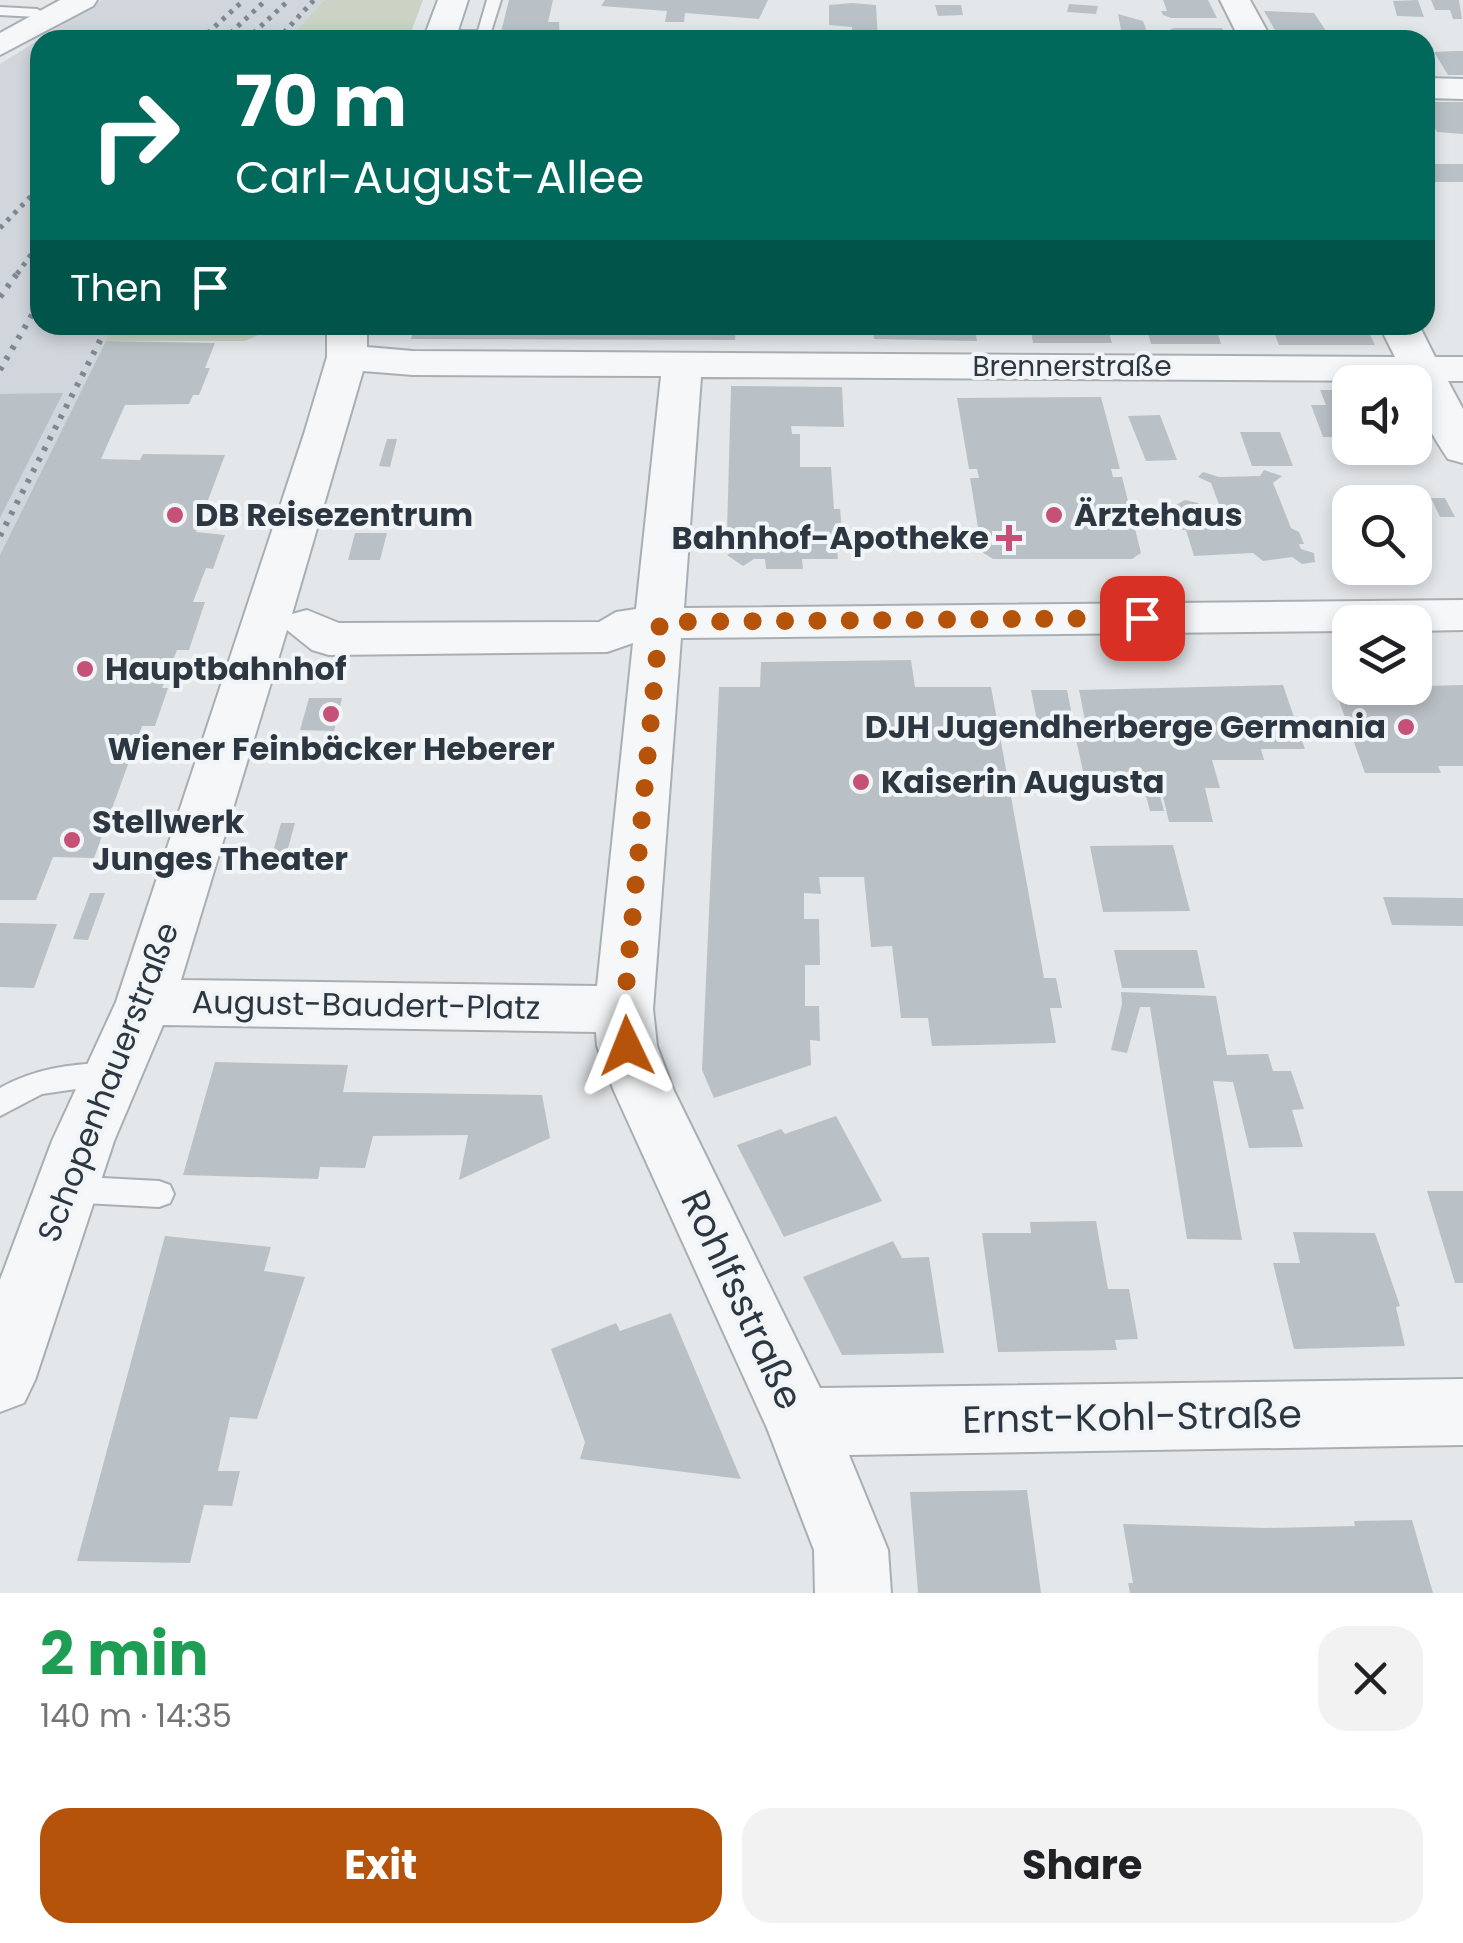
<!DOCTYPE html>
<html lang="en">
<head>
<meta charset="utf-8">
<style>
	:root { --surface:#fff; --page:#f2f2f2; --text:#202124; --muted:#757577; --accent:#b45309 }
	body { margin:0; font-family:Poppins,sans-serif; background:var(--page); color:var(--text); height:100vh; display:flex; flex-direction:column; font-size:38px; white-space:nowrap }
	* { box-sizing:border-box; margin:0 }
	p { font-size:32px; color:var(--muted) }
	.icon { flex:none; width:55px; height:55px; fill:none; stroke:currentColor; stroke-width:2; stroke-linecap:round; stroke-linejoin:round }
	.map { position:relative; height:1593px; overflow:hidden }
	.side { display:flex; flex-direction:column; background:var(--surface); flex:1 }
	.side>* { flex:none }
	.top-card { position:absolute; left:30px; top:30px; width:1405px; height:305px; border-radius:30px; box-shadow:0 5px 15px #0003; background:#00695c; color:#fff; overflow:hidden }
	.buttons { position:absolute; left:1332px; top:365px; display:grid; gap:20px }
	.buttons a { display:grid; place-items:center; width:100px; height:100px; border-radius:20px; background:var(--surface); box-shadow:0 5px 15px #0003; font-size:50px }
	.pin { position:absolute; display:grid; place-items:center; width:85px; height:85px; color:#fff; margin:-42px; border-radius:20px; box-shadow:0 5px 15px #0006 }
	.me { position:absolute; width:110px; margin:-55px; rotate:358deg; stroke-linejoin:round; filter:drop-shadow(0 0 8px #0008) }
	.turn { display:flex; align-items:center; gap:35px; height:210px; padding:0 40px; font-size:45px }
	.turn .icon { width:130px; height:130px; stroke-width:2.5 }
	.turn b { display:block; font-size:70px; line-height:85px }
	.then { display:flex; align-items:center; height:95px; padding:0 40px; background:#0003; gap:20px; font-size:38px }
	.round { display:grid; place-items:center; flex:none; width:105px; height:105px; border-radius:30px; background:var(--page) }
	.headline { display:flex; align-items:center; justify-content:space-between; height:170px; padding:0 40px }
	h1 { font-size:60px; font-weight:700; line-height:75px; color:#1e9e55 }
	.action { display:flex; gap:20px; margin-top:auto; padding:20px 40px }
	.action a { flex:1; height:115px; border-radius:30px; background:var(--accent); color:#fff; font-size:40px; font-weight:700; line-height:115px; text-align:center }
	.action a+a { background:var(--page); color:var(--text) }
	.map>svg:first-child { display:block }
	.built { fill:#d1d6dc }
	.green { fill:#cad3c4 }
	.building { fill:#bac1c6 }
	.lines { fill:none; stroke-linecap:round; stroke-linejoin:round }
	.lane-casing { stroke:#a8afb4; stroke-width:4 }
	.street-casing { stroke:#a8afb4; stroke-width:4 }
	.lane { fill:#f5f7f8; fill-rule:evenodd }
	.street { fill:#f5f7f8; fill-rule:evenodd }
	.rail-far1 { stroke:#7d8992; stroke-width:5; stroke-dasharray:4 6; stroke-linecap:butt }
	.rail { stroke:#7d8992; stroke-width:6; stroke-dasharray:4 8; stroke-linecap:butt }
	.route { stroke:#b45309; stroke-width:18; stroke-dasharray:0 32.4 }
	.poi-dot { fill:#c55276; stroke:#f2f5f7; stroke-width:4 }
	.labels { text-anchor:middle; stroke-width:8; stroke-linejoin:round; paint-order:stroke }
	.far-street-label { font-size:28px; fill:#2c3741; stroke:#f2f5f7 }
	.poi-label { font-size:32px; font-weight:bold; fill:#2c3741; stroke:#f2f5f7; text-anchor:start }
	.street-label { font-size:32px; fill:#2c3741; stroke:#f2f5f7 }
	.near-street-label { font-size:38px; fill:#2c3741; stroke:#f2f5f7 }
</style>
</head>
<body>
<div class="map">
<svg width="1463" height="1593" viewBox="0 0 1463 1593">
	<rect width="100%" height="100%" fill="#e3e7ea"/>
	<!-- built -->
	<polygon class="built" points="102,0 324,0 288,40 40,40 40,325 115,325 0,555 0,64"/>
	<!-- green -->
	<g class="green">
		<polygon points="324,0 423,0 408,40 288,40"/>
		<polygon points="115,325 280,325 245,341 106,341"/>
	</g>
	<!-- building -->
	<g class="building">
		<polygon points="509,0 553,0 548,22 559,22 560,40 499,40"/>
		<polygon points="605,0 768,0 759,19 685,13 684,22 665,22 667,11 601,6"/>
		<polygon points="1163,0 1208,0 1217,18 1171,18 1163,15 1161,11 1167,11"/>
		<polygon points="1418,0 1424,17 1397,16 1393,1"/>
		<polygon points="1431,0 1459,0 1462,19 1453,19 1450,10 1435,10"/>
		<polygon points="852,3 876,5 878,40 852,40 852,27 829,25 829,5"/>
		<polygon points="1069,4 1098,6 1096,14 1067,12"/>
		<polygon points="935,5 961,5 963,15 938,16"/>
		<polygon points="1264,11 1314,13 1326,31 1276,32"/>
		<polygon points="1118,14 1143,21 1150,40 1133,40 1130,31 1121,30"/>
		<polygon points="1174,28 1222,28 1228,40 1180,40 1169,30"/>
		<polygon points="995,31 1025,33 1026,40 997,40"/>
		<polygon points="1456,51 1463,51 1463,75 1448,75 1434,52"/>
		<polygon points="1425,102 1463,102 1463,134 1437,132 1425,112"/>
		<polygon points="1425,164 1463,164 1463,182 1434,182"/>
		<polygon points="415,325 736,325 735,340 411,339"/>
		<polygon points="873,325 974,325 977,341 874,339"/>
		<polygon points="1030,325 1107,325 1112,343 1033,343"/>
		<polygon points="1146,325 1215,325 1221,344 1151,344"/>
		<polygon points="1271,325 1365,325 1375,345 1279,345"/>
		<polygon points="106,341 215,343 205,368 210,368 199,395 193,395 189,404 125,405 101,459 140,460 143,454 225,455 196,532 225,535 213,569 206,568 193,602 205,602 189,650 177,650 162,688 168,688 155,726 142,726 94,858 53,857 36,900 0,900 0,555"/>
		<polygon points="731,386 842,387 844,427 791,426 792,434 800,434 800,467 831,467 834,509 840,509 842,529 835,529 838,559 802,559 803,569 766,569 765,559 754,559 743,566 727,555 739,548 739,533 727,533"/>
		<polygon points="1320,390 1350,390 1350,432 1341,432 1343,437 1323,437 1311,405 1326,405"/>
		<polygon points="63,393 0,518 0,394"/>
		<polygon points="1101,397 1120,469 1111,469 1113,477 1122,477 1141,553 1132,559 993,559 982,552 970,478 979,478 977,469 969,469 957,398"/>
		<polygon points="1160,415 1177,460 1146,461 1128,416"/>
		<polygon points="1240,432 1280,432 1293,466 1252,466"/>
		<polygon points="387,439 397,439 390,467 379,466"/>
		<polygon points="1264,470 1282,476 1273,483 1278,495 1291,528 1299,532 1304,544 1299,544 1301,549 1314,553 1315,562 1302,564 1292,557 1263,561 1253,553 1194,556 1186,530 1171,530 1165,511 1185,500 1198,503 1205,510 1221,510 1211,483 1198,477 1203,472 1219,477 1260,476"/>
		<polygon points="1431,498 1445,498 1455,517 1440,517"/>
		<polygon points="355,533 387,533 380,560 348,560"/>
		<polygon points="911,660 915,687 991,687 1044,978 1056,978 1062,1008 1050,1008 1056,1043 932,1046 928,1018 901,1018 892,946 871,947 864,877 819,877 821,894 804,893 804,919 819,919 820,965 805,965 805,1006 819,1006 820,1041 810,1040 811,1065 714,1098 702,1070 719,687 760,687 761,662"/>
		<polygon points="1333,684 1350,684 1350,688 1463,685 1463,766 1438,766 1441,773 1365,773"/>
		<polygon points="1283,685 1305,749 1261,749 1264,760 1212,760 1220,788 1205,788 1213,822 1169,822 1160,784 1086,785 1074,730 1087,730 1079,690"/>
		<polygon points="1031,690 1067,690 1073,720 1037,721"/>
		<polygon points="309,698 342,698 334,731 300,730"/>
		<polygon points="1145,792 1159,792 1164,811 1150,811"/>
		<polygon points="281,823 295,823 283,866 269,866"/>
		<polygon points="1173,845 1190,911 1103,912 1090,846"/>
		<polygon points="90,893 105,893 88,940 73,939"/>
		<polygon points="1383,897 1463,898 1463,926 1392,925"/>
		<polygon points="0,923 57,924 34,988 0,987"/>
		<polygon points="1114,950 1197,950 1205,988 1122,988"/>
		<polygon points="1121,992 1216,996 1227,1055 1268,1054 1273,1071 1291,1071 1304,1109 1292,1110 1303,1147 1249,1148 1233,1082 1213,1081 1242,1240 1187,1239 1150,1007 1140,1007 1127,1053 1111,1050 1122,1004"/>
		<polygon points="215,1062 348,1065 343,1092 542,1095 550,1138 459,1180 468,1135 373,1136 365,1168 320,1167 318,1179 183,1175"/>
		<polygon points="836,1116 882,1201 784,1237 737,1145 781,1129 785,1134"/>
		<polygon points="1427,1191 1463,1191 1463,1283 1455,1283"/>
		<polygon points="1096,1221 1108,1289 1129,1289 1138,1339 1115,1340 1117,1350 998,1352 982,1233 1031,1233 1030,1222"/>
		<polygon points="1293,1232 1375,1233 1400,1306 1396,1307 1405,1346 1294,1349 1273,1263 1300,1263"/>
		<polygon points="165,1236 271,1247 264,1271 305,1277 257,1419 230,1417 218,1471 240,1471 232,1506 204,1505 190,1563 77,1561"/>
		<polygon points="893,1241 902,1258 929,1257 944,1353 842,1355 803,1277"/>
		<polygon points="671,1313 741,1479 580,1459 585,1442 551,1349 616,1323 620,1331"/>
		<polygon points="1027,1490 1041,1593 918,1593 910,1492"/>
		<polygon points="1412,1520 1433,1593 1130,1593 1128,1583 1133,1583 1123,1524 1266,1528 1355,1526 1354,1521"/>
	</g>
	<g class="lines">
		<!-- lane casing -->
		<g class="lane-casing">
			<g id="lane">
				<polygon points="487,0 501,0 489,38 436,38 436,32 441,31 478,31"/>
				<polygon points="0,7 37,9 44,13 37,17 0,15"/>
				<path d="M107 1063 117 1067 121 1075 117 1083 42 1094 0 1116V1088C34 1069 69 1064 107 1063Z"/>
				<polygon points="65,1176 159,1181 170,1185 174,1194 170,1203 159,1207 65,1202 54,1198 50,1189 54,1180"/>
			</g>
		</g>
		<!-- street casing -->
		<g class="street-casing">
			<g id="street">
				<polygon points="60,0 97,0 93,6 0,55 0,33"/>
				<polygon points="438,0 468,0 455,40 423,40"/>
				<polygon points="1220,0 1250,0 1272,40 1240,40"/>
				<polygon points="1425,78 1463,79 1463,99 1425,98"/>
				<path d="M327 325H367V347L413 351 1395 357 1379 325H1419L1435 357H1463V381H1448L1463 409V463L1448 459C1434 438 1415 408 1415 382L1407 381 701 377 684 608 1463 600V630L1415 631V622H1350V631L681 638 653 1009 657 1046 674 1091 820 1388 1463 1379V1445L849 1455 888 1550 891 1593H815L814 1550 767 1428 614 1091 597 1046 596 1032 163 1025 114 1141 35 1380 24 1403 0 1412V1280L52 1141 116 1002 304 434 327 357ZM363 371 413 375 661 376 636 609 616 612 599 622 339 623 307 610 292 614ZM287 630 312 650 329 655 607 652 633 643 597 986 181 980Z"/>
			</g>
		</g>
		<!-- lane -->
		<use href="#lane" class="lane"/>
		<!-- street -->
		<use href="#street" class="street"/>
		<!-- rail-far1 -->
		<g class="rail-far1">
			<polyline points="200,40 244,0"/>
			<polyline points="223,40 266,0"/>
			<polyline points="246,40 289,0"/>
			<polyline points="277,40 314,0"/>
			<polyline points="0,228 40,187"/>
			<polyline points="17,274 40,242"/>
		</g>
		<!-- rail -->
		<g class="rail">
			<polyline points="0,297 19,271"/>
			<polyline points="0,370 40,301"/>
			<polyline points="0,536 108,325"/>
		</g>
	</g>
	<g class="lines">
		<!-- route -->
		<polyline class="route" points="627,1046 624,1009 660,622 1142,618"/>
	</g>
	<!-- markers -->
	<g class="poi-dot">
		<circle cx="175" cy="515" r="10"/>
		<circle cx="1054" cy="515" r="10"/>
		<path d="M1004 523h10v10h10v10h-10v10h-10v-10h-10v-10h10z"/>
		<circle cx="85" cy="669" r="10"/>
		<circle cx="331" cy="714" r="10"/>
		<circle cx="1406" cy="727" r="10"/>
		<circle cx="861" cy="782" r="10"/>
		<circle cx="72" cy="840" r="10"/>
	</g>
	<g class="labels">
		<!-- far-street labels -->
		<g class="far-street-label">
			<text x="1072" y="376">Brennerstraße</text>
		</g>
		<!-- poi labels -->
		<g class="poi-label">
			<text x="195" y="526">DB Reisezentrum</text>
			<text x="1074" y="526">Ärztehaus</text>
			<text x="989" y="549" text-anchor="end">Bahnhof-Apotheke</text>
			<text x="105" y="680">Hauptbahnhof</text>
			<text x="1386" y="738" text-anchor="end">DJH Jugendherberge Germania</text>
			<text x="331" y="760" text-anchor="middle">Wiener Feinbäcker Heberer</text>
			<text x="881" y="793">Kaiserin Augusta</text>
			<text x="92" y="833">Stellwerk<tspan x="92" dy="37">Junges Theater</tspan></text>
		</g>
		<!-- street labels -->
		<g class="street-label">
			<text transform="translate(366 1005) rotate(1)" y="11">August-Baudert-Platz</text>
			<text transform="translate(108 1082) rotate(-69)" y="11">Schopenhauerstraße</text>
		</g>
		<!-- near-street labels -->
		<g class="near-street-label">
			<text transform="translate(742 1300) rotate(65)" y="13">Rohlfsstraße</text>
			<text transform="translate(1132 1417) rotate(-1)" y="13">Ernst-Kohl-Straße</text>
		</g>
	</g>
</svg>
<div class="buttons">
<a><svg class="icon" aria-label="sound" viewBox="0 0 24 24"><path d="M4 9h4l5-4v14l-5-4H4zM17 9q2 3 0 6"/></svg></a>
<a><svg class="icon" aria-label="search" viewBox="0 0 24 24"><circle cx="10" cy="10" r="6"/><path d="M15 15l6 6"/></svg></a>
<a><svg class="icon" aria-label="layers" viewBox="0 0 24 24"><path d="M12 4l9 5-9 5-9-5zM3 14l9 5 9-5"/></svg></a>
</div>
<div class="pin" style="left:1142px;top:618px;background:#d93025"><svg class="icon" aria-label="arrive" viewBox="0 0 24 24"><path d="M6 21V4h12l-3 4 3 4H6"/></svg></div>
<svg class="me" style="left:627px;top:1046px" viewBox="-20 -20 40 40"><path d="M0-17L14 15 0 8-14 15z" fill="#b45309" stroke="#fff" stroke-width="4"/></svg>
<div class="top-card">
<div class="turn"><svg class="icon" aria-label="right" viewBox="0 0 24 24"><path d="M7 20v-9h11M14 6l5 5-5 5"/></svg><div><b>70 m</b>Carl-August-Allee</div></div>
<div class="then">Then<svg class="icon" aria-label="arrive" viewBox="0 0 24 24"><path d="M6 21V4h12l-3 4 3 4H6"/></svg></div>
</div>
</div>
<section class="side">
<div class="headline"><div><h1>2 min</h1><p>140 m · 14:35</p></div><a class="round"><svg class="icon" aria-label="close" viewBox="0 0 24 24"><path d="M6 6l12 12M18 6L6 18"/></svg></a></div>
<div class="action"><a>Exit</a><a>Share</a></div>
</section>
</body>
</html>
